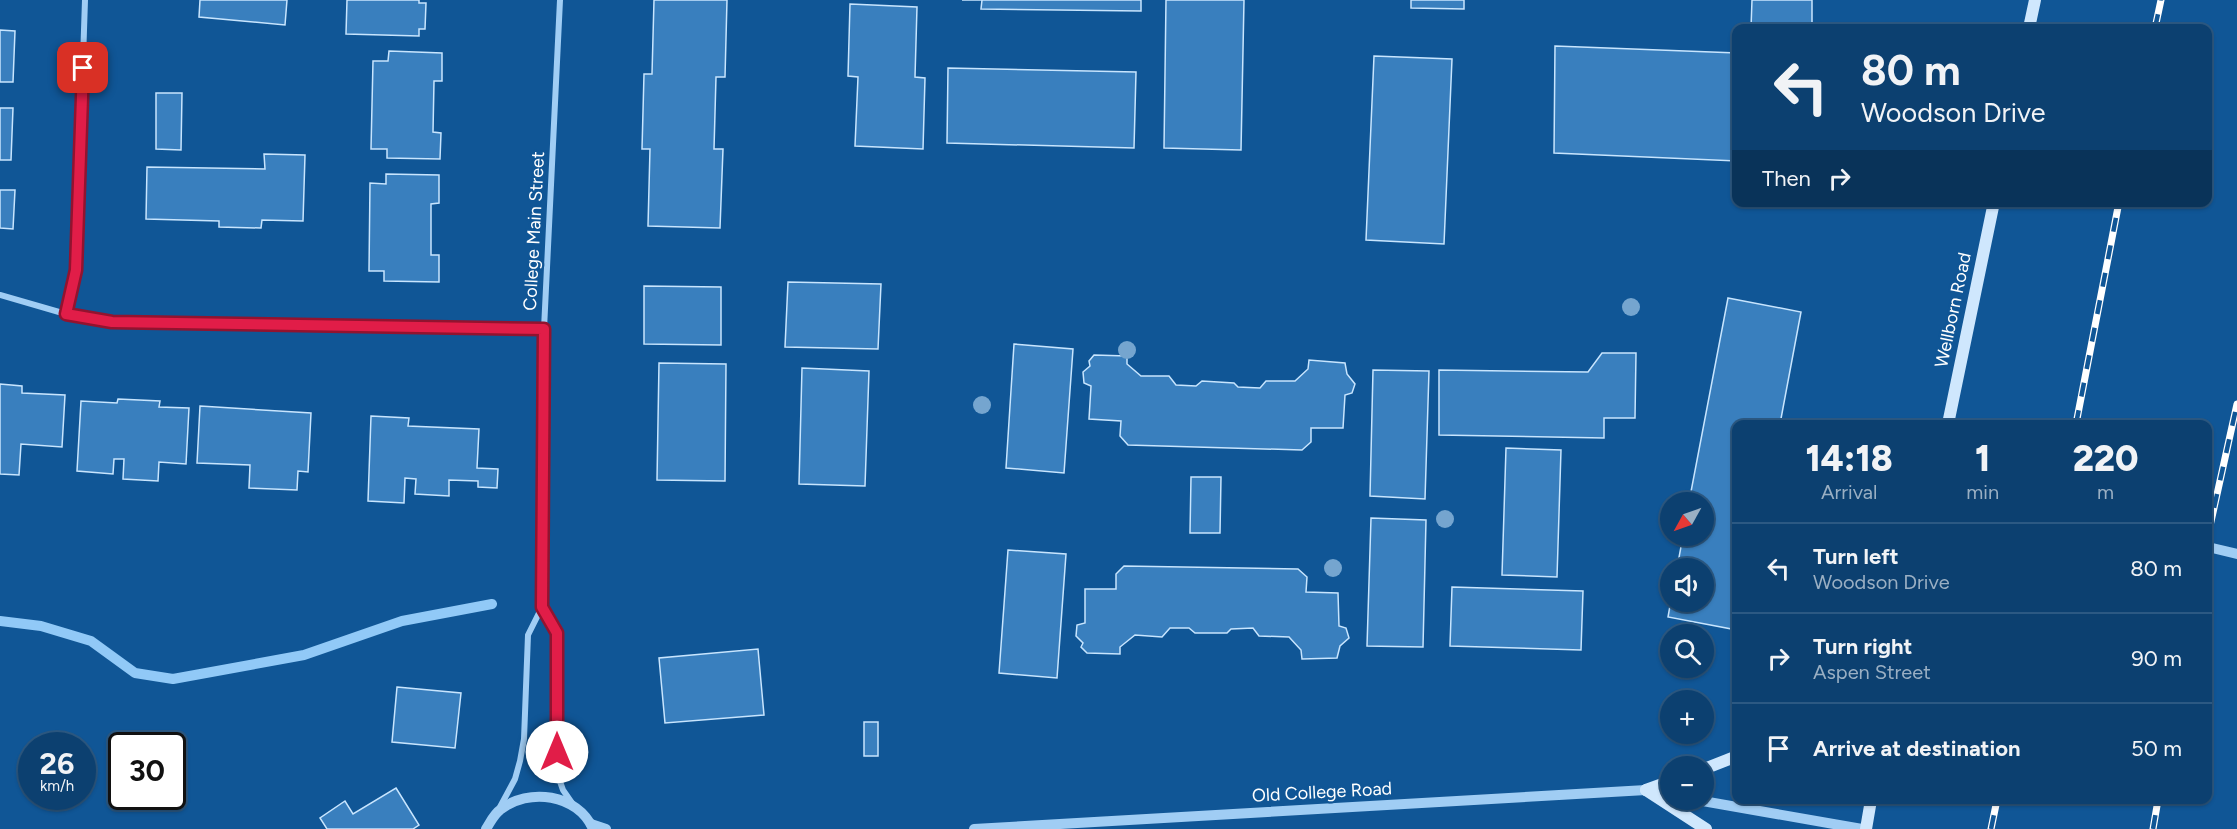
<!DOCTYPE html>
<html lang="en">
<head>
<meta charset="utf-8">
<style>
	:root { --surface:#0c4070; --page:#1a4b78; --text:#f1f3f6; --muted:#9aafc3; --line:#2c5983 }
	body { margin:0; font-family:Figtree,sans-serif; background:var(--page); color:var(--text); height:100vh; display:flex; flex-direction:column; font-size:22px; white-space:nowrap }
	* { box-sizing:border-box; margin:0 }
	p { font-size:20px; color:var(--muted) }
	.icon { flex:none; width:33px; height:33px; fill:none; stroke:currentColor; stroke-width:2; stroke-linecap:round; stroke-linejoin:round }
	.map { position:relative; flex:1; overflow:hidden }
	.side { position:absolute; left:1732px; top:420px; width:480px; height:384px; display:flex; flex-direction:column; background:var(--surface); border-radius:12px; box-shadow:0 2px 4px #0004,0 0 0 2px var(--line) }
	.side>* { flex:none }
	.hud { position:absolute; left:1732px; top:24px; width:480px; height:183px; border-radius:12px; box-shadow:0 2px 4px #0004,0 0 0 2px var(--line); background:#0c4070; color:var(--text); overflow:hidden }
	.needle { width:39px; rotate:230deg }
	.controls { position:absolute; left:1660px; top:492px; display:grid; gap:12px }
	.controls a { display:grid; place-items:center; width:54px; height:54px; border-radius:50%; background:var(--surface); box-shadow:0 2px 4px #0004,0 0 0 2px var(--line); font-size:30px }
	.speed { position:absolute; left:18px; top:732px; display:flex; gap:12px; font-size:30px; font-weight:700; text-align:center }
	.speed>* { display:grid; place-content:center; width:78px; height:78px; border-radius:50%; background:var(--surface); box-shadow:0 2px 4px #0004,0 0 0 2px var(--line); line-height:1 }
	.speed small { font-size:15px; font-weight:400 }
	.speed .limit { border:3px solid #111; border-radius:9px; background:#fff; color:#111 }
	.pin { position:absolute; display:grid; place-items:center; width:51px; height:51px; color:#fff; margin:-26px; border-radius:12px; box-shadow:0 3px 9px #0006 }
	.me { position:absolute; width:66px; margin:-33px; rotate:0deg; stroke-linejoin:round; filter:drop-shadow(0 0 4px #0008) }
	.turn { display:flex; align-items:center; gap:21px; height:126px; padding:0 30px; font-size:27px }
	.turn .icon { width:78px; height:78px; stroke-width:2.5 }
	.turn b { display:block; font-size:42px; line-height:51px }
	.then { display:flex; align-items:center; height:57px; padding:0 30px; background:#0003; gap:12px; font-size:22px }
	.eta { display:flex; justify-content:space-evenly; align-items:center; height:102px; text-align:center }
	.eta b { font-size:36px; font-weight:800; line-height:42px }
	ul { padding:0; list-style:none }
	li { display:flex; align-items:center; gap:18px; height:90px; padding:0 30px; border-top:2px solid var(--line) }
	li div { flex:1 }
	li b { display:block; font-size:22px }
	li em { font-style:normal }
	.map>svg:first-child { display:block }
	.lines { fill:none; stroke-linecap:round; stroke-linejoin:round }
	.stream { stroke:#91c9f7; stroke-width:10 }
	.building { fill:#397fbe; stroke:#c8e5fe; stroke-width:1.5 }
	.minor { stroke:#a0cdf4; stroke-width:6 }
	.tertiary { stroke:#a0cdf4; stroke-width:10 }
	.secondary { stroke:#cfe7fd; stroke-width:12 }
	.rail-casing { stroke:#fff; stroke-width:7 }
	.rail { stroke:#105696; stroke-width:4.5; stroke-dasharray:14; stroke-linecap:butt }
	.tree { fill:#75a5cf }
	.route-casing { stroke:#92132f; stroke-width:15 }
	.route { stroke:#e11d48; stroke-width:10 }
	.labels { text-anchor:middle; stroke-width:4.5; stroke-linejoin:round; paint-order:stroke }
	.street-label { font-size:18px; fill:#fff; stroke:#105696 }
</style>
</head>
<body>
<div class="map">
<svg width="2237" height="829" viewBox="0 0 2237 829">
	<rect width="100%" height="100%" fill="#105696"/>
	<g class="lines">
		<!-- stream -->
		<polyline class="stream" points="0,621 41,626 91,641 135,673 173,679 304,655 402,621 492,604"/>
	</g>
	<!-- building -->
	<g class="building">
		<polygon points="200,0 287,0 285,25 199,17"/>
		<polygon points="347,0 419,0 419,3 426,3 425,29 419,29 419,36 346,34"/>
		<polygon points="654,0 727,0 725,77 716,77 714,149 723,149 720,228 648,226 650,149 642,149 644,74 652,74"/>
		<polygon points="962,0 1141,0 1141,11 981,9 982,0"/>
		<polygon points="1166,0 1244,0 1241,150 1164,148"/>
		<polygon points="1411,0 1464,0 1464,9 1411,8"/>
		<polygon points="1752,0 1812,0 1812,28 1751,28"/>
		<polygon points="850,4 917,7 915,77 925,78 923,149 855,146 858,77 848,76"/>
		<polygon points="0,30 15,31 13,82 0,82"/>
		<polygon points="1555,46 1737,53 1737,161 1554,153"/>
		<polygon points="389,51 442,53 442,81 434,81 433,132 441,133 440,159 387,158 387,149 371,149 373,61 388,61"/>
		<polygon points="1374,56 1452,59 1444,244 1366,240"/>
		<polygon points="948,68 1136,72 1134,148 947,143"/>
		<polygon points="156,93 182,93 181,150 156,149"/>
		<polygon points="0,108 13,108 11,160 0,160"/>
		<polygon points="264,154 305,155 303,221 262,220 261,228 219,227 219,221 146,219 147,167 265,169"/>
		<polygon points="386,174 439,175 439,203 431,204 431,255 439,255 439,282 384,281 384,271 369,271 370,183 386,184"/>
		<polygon points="0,190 15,190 13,229 0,228"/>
		<polygon points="788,282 881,284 878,349 785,347"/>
		<polygon points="644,286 721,287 721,345 644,344"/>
		<polygon points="1728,298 1801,312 1780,424 1737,424 1737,630 1668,617 1671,600 1704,602 1704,568 1677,568 1683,536 1704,536 1704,502 1689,502"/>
		<polygon points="1014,344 1073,349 1064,473 1006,468"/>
		<polygon points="1602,353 1636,353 1635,418 1604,418 1604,438 1439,435 1439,370 1588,372"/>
		<polygon points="1094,355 1127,356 1127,364 1141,376 1169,376 1176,385 1196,386 1202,381 1234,383 1238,387 1260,388 1266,381 1295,381 1308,369 1309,360 1345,363 1347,374 1355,384 1352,393 1345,395 1343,428 1311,428 1311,442 1302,450 1128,445 1120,436 1121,421 1089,419 1091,386 1084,383 1083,372 1090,366 1089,361"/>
		<polygon points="659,363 726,364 725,481 657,480"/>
		<polygon points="802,368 869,371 865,486 799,484"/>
		<polygon points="1373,370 1429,371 1425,499 1370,496"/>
		<polygon points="0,384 22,386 22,393 65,395 62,447 21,444 19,475 0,474"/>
		<polygon points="118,399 160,401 159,407 189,408 186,464 159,462 158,481 123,479 124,459 114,459 113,474 77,471 81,401 117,403"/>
		<polygon points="200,406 311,413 308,472 298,471 297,490 249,488 250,465 197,463"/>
		<polygon points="371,416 409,418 408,426 479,429 477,468 498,469 497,488 478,487 478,481 449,480 449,496 415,494 416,479 405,478 404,503 368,501"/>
		<polygon points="1506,448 1561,450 1557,577 1502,575"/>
		<polygon points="1191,477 1221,477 1220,533 1190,533"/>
		<polygon points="1371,518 1426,520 1423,647 1367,646"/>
		<polygon points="1008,550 1066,554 1057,678 999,673"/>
		<polygon points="1124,566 1298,569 1307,577 1306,592 1338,593 1339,626 1346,628 1349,638 1340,646 1337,658 1302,659 1301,650 1289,637 1259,636 1253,628 1231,629 1227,633 1195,633 1189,628 1170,628 1162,637 1135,635 1120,647 1120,654 1087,653 1081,647 1083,643 1076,636 1077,625 1085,623 1085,589 1116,589 1116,574"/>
		<polygon points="1452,587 1583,591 1581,650 1450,646"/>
		<polygon points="758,649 764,715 665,723 659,658"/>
		<polygon points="397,687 461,693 455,748 392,742"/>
		<rect x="864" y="722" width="14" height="34"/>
		<polygon points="396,788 419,825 413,829 327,829 320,818 345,801 353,814"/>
	</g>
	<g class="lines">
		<!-- minor -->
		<g class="minor">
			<polyline points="0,295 66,314 112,322 544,329"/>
			<polyline points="66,314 76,270 85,0"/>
			<polyline points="542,607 557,633 557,773 563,790 572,803"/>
			<polyline points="500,807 515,779 520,761 524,739 528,635 542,607 544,329 560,0"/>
		</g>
		<!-- tertiary -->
		<g class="tertiary">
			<polyline points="2208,547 2237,554"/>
			<polyline points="1697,800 1862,829"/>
			<polyline points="591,824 606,829"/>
			<path d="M486 829C490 823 494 814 500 810 528 787 578 794 593 829"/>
			<polyline points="974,829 1646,790 1671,795"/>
		</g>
		<!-- secondary -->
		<g class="secondary">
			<polyline points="2029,28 2035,0"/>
			<polyline points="1948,424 1994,202"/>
			<polyline points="1704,769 1737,756"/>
			<polyline points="1646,790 1706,829"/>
			<polyline points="1646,790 1671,781"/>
			<polyline points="1866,829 1871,800"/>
		</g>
		<!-- rail casing -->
		<g class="rail-casing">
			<g id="rail">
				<polyline points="2155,28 2161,0"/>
				<polyline points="2076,424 2119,202"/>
				<polyline points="2208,535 2237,404"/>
				<polyline points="1991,829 1997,800"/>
				<polyline points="2153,829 2158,800"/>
			</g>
		</g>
		<!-- rail -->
		<use href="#rail" class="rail"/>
	</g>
	<!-- trees -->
	<g class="tree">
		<circle cx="1631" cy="307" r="9"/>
		<circle cx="1127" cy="350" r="9"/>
		<circle cx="982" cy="405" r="9"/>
		<circle cx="1445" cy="519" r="9"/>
		<circle cx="1333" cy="568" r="9"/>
	</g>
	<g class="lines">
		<!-- route casing -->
		<g class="route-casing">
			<polyline id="route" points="83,68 76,270 66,314 112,322 544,329 542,607 557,633 557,752"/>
		</g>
		<!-- route -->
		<use href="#route" class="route"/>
	</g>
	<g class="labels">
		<!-- street labels -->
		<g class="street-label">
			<text transform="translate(534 231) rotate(-87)" y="6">College Main Street</text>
			<text transform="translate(1953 310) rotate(-78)" y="6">Wellborn Road</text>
			<text transform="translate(1322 792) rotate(-3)" y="6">Old College Road</text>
		</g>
	</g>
</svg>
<div class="controls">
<a><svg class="needle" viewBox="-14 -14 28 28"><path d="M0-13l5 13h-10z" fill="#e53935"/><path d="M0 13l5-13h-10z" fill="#9aafc3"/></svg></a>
<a><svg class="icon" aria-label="sound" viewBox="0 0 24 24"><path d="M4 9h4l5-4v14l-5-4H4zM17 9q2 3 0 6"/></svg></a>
<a><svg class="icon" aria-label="search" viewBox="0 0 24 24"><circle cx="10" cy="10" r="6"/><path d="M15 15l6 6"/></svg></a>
<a>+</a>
<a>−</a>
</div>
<div class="speed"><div>26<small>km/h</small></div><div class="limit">30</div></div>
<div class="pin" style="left:83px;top:68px;background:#d93025"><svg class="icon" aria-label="arrive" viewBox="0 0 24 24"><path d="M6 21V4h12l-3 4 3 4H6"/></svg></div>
<svg class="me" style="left:557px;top:752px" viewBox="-20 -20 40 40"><circle r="19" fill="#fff"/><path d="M0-13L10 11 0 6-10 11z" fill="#e11d48"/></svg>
<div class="hud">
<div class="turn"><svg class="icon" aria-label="left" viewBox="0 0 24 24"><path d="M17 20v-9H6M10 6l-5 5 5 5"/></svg><div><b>80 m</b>Woodson Drive</div></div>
<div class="then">Then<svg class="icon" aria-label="right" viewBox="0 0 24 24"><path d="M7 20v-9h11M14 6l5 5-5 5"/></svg></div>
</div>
<section class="side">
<div class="eta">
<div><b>14:18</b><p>Arrival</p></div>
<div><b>1</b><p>min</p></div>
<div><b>220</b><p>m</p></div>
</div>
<ul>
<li><svg class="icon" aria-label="left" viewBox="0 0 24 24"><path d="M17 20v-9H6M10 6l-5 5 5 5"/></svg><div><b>Turn left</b><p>Woodson Drive</p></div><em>80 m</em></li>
<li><svg class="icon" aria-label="right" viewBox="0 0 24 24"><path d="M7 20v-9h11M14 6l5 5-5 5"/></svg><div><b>Turn right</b><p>Aspen Street</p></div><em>90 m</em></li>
<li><svg class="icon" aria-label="arrive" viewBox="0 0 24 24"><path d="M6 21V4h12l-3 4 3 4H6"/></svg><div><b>Arrive at destination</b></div><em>50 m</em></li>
</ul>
</section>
</div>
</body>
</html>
